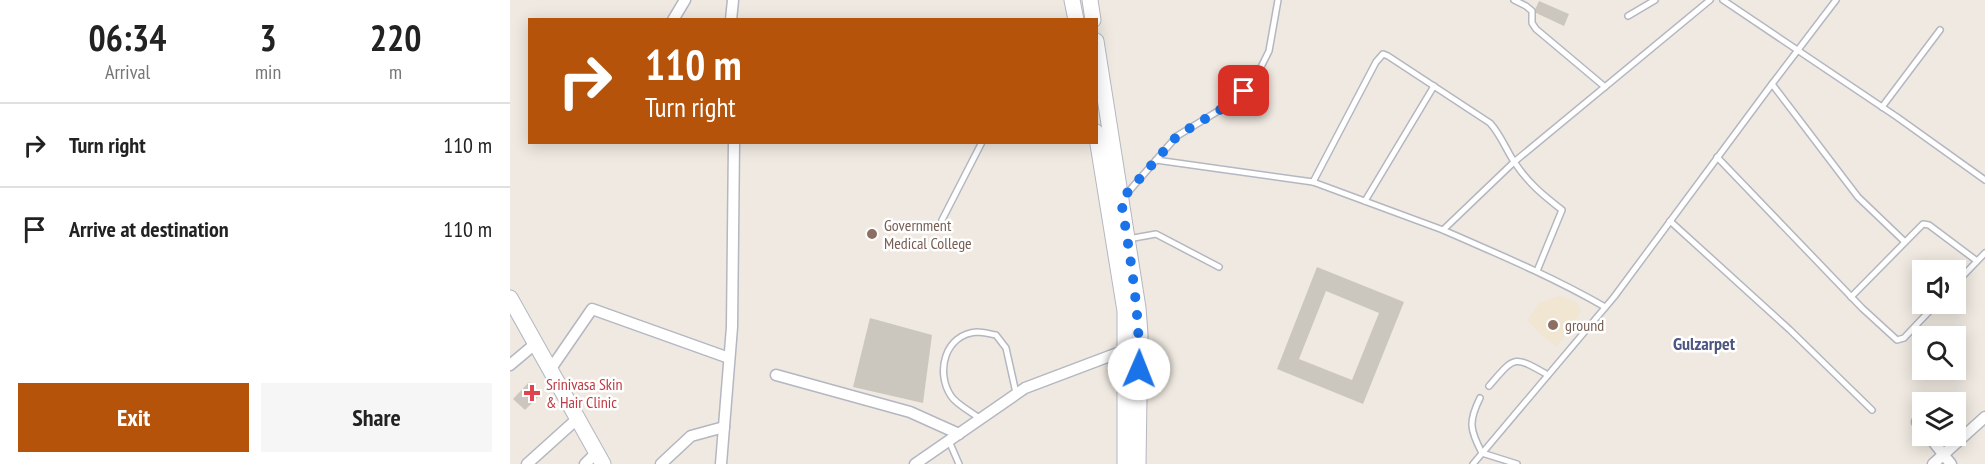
<!DOCTYPE html>
<html lang="en">
<head>
<meta charset="utf-8">
<style>
	:root { --surface:#fff; --page:#f6f6f6; --text:#222; --muted:#767676; --line:#e0e0e0; --accent:#b45309 }
	body { margin:0; font-family:"PT Sans Narrow",sans-serif; background:var(--page); color:var(--text); height:100vh; display:flex; flex-direction:column; font-size:22px; white-space:nowrap }
	* { box-sizing:border-box; margin:0 }
	p { font-size:20px; color:var(--muted) }
	.icon { flex:none; width:33px; height:33px; fill:none; stroke:currentColor; stroke-width:2; stroke-linecap:round; stroke-linejoin:round }
	.map { position:relative; flex:1; overflow:hidden }
	.panel { display:flex; flex-direction:column; background:var(--surface); width:510px }
	.panel>* { flex:none }
	.hud { position:absolute; left:18px; top:18px; width:570px; height:126px; border-radius:0px; box-shadow:0 3px 15px #0003; background:#b45309; color:#fff; overflow:hidden }
	.controls { position:absolute; left:1402px; top:260px; display:grid; gap:12px }
	.controls a { display:grid; place-items:center; width:54px; height:54px; border-radius:0px; background:var(--surface); box-shadow:0 3px 15px #0003; font-size:30px }
	.pin { position:absolute; display:grid; place-items:center; width:51px; height:51px; color:#fff; margin:-26px; border-radius:12px; box-shadow:0 3px 9px #0006 }
	.me { position:absolute; width:66px; margin:-33px; rotate:1deg; stroke-linejoin:round; filter:drop-shadow(0 0 4px #0008) }
	.turn { display:flex; align-items:center; gap:21px; height:126px; padding:0 18px; font-size:27px }
	.turn .icon { width:78px; height:78px; stroke-width:2.5 }
	.turn b { display:block; font-size:42px; line-height:51px }
	.eta { display:flex; justify-content:space-evenly; align-items:center; height:102px; text-align:center }
	.eta b { font-size:36px; font-weight:700; line-height:42px }
	.action { display:flex; gap:12px; margin-top:auto; padding:12px 18px }
	.action a { flex:1; height:69px; border-radius:0px; background:var(--accent); color:#fff; font-size:24px; font-weight:700; line-height:69px; text-align:center }
	.action a+a { background:var(--page); color:var(--text) }
	ul { padding:0; list-style:none }
	li { display:flex; align-items:center; gap:18px; height:84px; padding:0 18px; border-top:2px solid var(--line) }
	li div { flex:1 }
	li b { display:block; font-size:22px }
	li em { font-style:normal }
	main { display:flex; flex:1; min-height:0 }
	.map>svg:first-child { display:block }
	.education { fill:#f0e6d1 }
	.building { fill:#cbc7bf; fill-rule:evenodd }
	.lines { fill:none; stroke-linecap:round; stroke-linejoin:round }
	.lane-casing { stroke:#b4b7c1; stroke-width:8 }
	.street-casing { stroke:#b4b7c1; stroke-width:13 }
	.secondary-casing { stroke:#b4b7c1; stroke-width:17 }
	.lane { stroke:#fff; stroke-width:5 }
	.street { stroke:#fff; stroke-width:10 }
	.secondary { stroke:#fff; stroke-width:15 }
	.route { stroke:#1a73e8; stroke-width:10; stroke-dasharray:0 18 }
	.education-dot { fill:#8d6e63; stroke:#fff; stroke-width:2 }
	.health-dot { fill:#e0444e; stroke:#fff; stroke-width:2 }
	.labels { text-anchor:middle; stroke-width:5; stroke-linejoin:round; paint-order:stroke }
	.education-label { font-size:16px; fill:#785e54; stroke:#fff; text-anchor:start }
	.health-label { font-size:16px; fill:#be3a42; stroke:#fff; text-anchor:start }
	.neighbourhood-label { font-size:18px; font-weight:bold; fill:#4d5680; stroke:#fff }
</style>
</head>
<body>
<main>
<section class="panel">
<div class="eta">
<div><b>06:34</b><p>Arrival</p></div>
<div><b>3</b><p>min</p></div>
<div><b>220</b><p>m</p></div>
</div>
<ul>
<li><svg class="icon" aria-label="right" viewBox="0 0 24 24"><path d="M7 20v-9h11M14 6l5 5-5 5"/></svg><div><b>Turn right</b></div><em>110 m</em></li>
<li><svg class="icon" aria-label="arrive" viewBox="0 0 24 24"><path d="M6 21V4h12l-3 4 3 4H6"/></svg><div><b>Arrive at destination</b></div><em>110 m</em></li>
</ul>
<div class="action"><a>Exit</a><a>Share</a></div>
</section>
<div class="map">
<svg width="1475" height="464" viewBox="0 0 1475 464">
	<rect width="100%" height="100%" fill="#efe9e1"/>
	<!-- education -->
	<polygon class="education" points="1049,296 1066,302 1071,310 1061,329 1046,346 1031,335 1018,320 1030,302"/>
	<!-- building -->
	<g class="building">
		<polygon points="1029,1 1059,14 1054,26 1024,12"/>
		<path d="M807 267 894 302 853 404 767 369ZM816 291 869 313 842 380 789 359Z"/>
		<polygon points="360,318 422,335 413,403 343,387"/>
		<polygon points="19,382 31,394 15,410 3,399"/>
	</g>
	<g class="lines">
		<!-- lane casing -->
		<g class="lane-casing">
			<g id="lane">
				<polyline points="1004,0 1016,6 1022,11 1022,23 1026,29 1095,87"/>
				<polyline points="1213,0 1387,117 1475,180"/>
				<polyline points="1118,16 1145,0"/>
				<polyline points="1262,84 1348,197 1395,242"/>
				<polyline points="1372,107 1430,30"/>
				<polyline points="1207,157 1352,308 1387,340 1394,338 1427,303"/>
				<polyline points="646,160 803,182 933,230 1004,162 1200,0"/>
				<path d="M803 182 866 62 873 54 878 56 980 123C991 135 996 150 1005 163 1019 184 1033 195 1052 210L1027 271"/>
				<polyline points="613,198 667,136 718,105 745,79 759,51 768,0"/>
				<polyline points="855,201 924,86"/>
				<polyline points="432,220 472,142"/>
				<polyline points="1160,221 1280,330 1362,410"/>
				<path d="M933 230C988 254 1043 277 1095 307"/>
				<polyline points="618,239 646,234 709,267"/>
				<polyline points="1446,283 1475,253"/>
				<polyline points="1341,297 1413,224 1419,225 1467,261"/>
				<path d="M979 386C1005 356 1003 355 1038 375"/>
				<path d="M970 398C958 422 960 430 972 453L1007 464"/>
				<path d="M470 419C462 412 447 405 441 396 425 372 435 334 467 332 473 332 480 334 486 335L496 348 506 393"/>
				<polyline points="439,441 449,464"/>
				<polyline points="963,464 1104,297 1262,84 1326,0"/>
			</g>
		</g>
		<!-- street casing -->
		<g class="street-casing">
			<g id="street">
				<polyline points="163,20 175,0"/>
				<polyline points="221,20 223,0"/>
				<polyline points="0,365 25,344"/>
				<polyline points="40,370 82,309 219,358"/>
				<polyline points="266,375 400,412 449,434"/>
				<polyline points="1407,422 1413,429"/>
				<polyline points="1418,435 1441,464"/>
				<polyline points="17,464 67,419"/>
				<polyline points="75,464 86,453"/>
				<polyline points="151,464 181,436 214,427"/>
				<polyline points="211,464 222,327 224,142"/>
				<polyline points="405,464 515,388 621,348"/>
				<polyline points="1423,464 1475,417"/>
			</g>
		</g>
		<!-- secondary casing -->
		<g class="secondary-casing">
			<g id="secondary">
				<polyline points="562,0 566,20"/>
				<polyline points="580,0 583,20"/>
				<polyline points="586,41 628,308 630,334 628,464"/>
				<polyline points="586,132 615,311 615,464"/>
				<polyline points="0,298 93,464"/>
			</g>
		</g>
		<!-- lane -->
		<use href="#lane" class="lane"/>
		<!-- street -->
		<use href="#street" class="street"/>
		<!-- secondary -->
		<use href="#secondary" class="secondary"/>
	</g>
	<g class="lines">
		<!-- route -->
		<path class="route" d="M629 369C630 312 620 256 611 200L667 136 718 105 734 91"/>
	</g>
	<!-- markers -->
	<g class="education-dot">
		<circle cx="362" cy="234" r="6"/>
		<circle cx="1043" cy="325" r="6"/>
	</g>
	<path class="health-dot" d="M19 384h6v6h6v6h-6v6h-6v-6h-6v-6h6z"/>
	<g class="labels">
		<!-- education labels -->
		<g class="education-label">
			<text x="374" y="231">Government<tspan x="374" dy="18">Medical College</tspan></text>
			<text x="1055" y="331">ground</text>
		</g>
		<!-- health labels -->
		<g class="health-label">
			<text x="36" y="390">Srinivasa Skin<tspan x="36" dy="18">&amp; Hair Clinic</tspan></text>
		</g>
		<!-- neighbourhood labels -->
		<g class="neighbourhood-label">
			<text x="1194" y="350">Gulzarpet</text>
		</g>
	</g>
</svg>
<div class="controls">
<a><svg class="icon" aria-label="sound" viewBox="0 0 24 24"><path d="M4 9h4l5-4v14l-5-4H4zM17 9q2 3 0 6"/></svg></a>
<a><svg class="icon" aria-label="search" viewBox="0 0 24 24"><circle cx="10" cy="10" r="6"/><path d="M15 15l6 6"/></svg></a>
<a><svg class="icon" aria-label="layers" viewBox="0 0 24 24"><path d="M12 4l9 5-9 5-9-5zM3 14l9 5 9-5"/></svg></a>
</div>
<div class="pin" style="left:734px;top:91px;background:#d93025"><svg class="icon" aria-label="arrive" viewBox="0 0 24 24"><path d="M6 21V4h12l-3 4 3 4H6"/></svg></div>
<svg class="me" style="left:629px;top:369px" viewBox="-20 -20 40 40"><circle r="19" fill="#fff"/><path d="M0-13L10 11 0 6-10 11z" fill="#1a73e8"/></svg>
<div class="hud">
<div class="turn"><svg class="icon" aria-label="right" viewBox="0 0 24 24"><path d="M7 20v-9h11M14 6l5 5-5 5"/></svg><div><b>110 m</b>Turn right</div></div>
</div>
</div>
</main>
</body>
</html>
